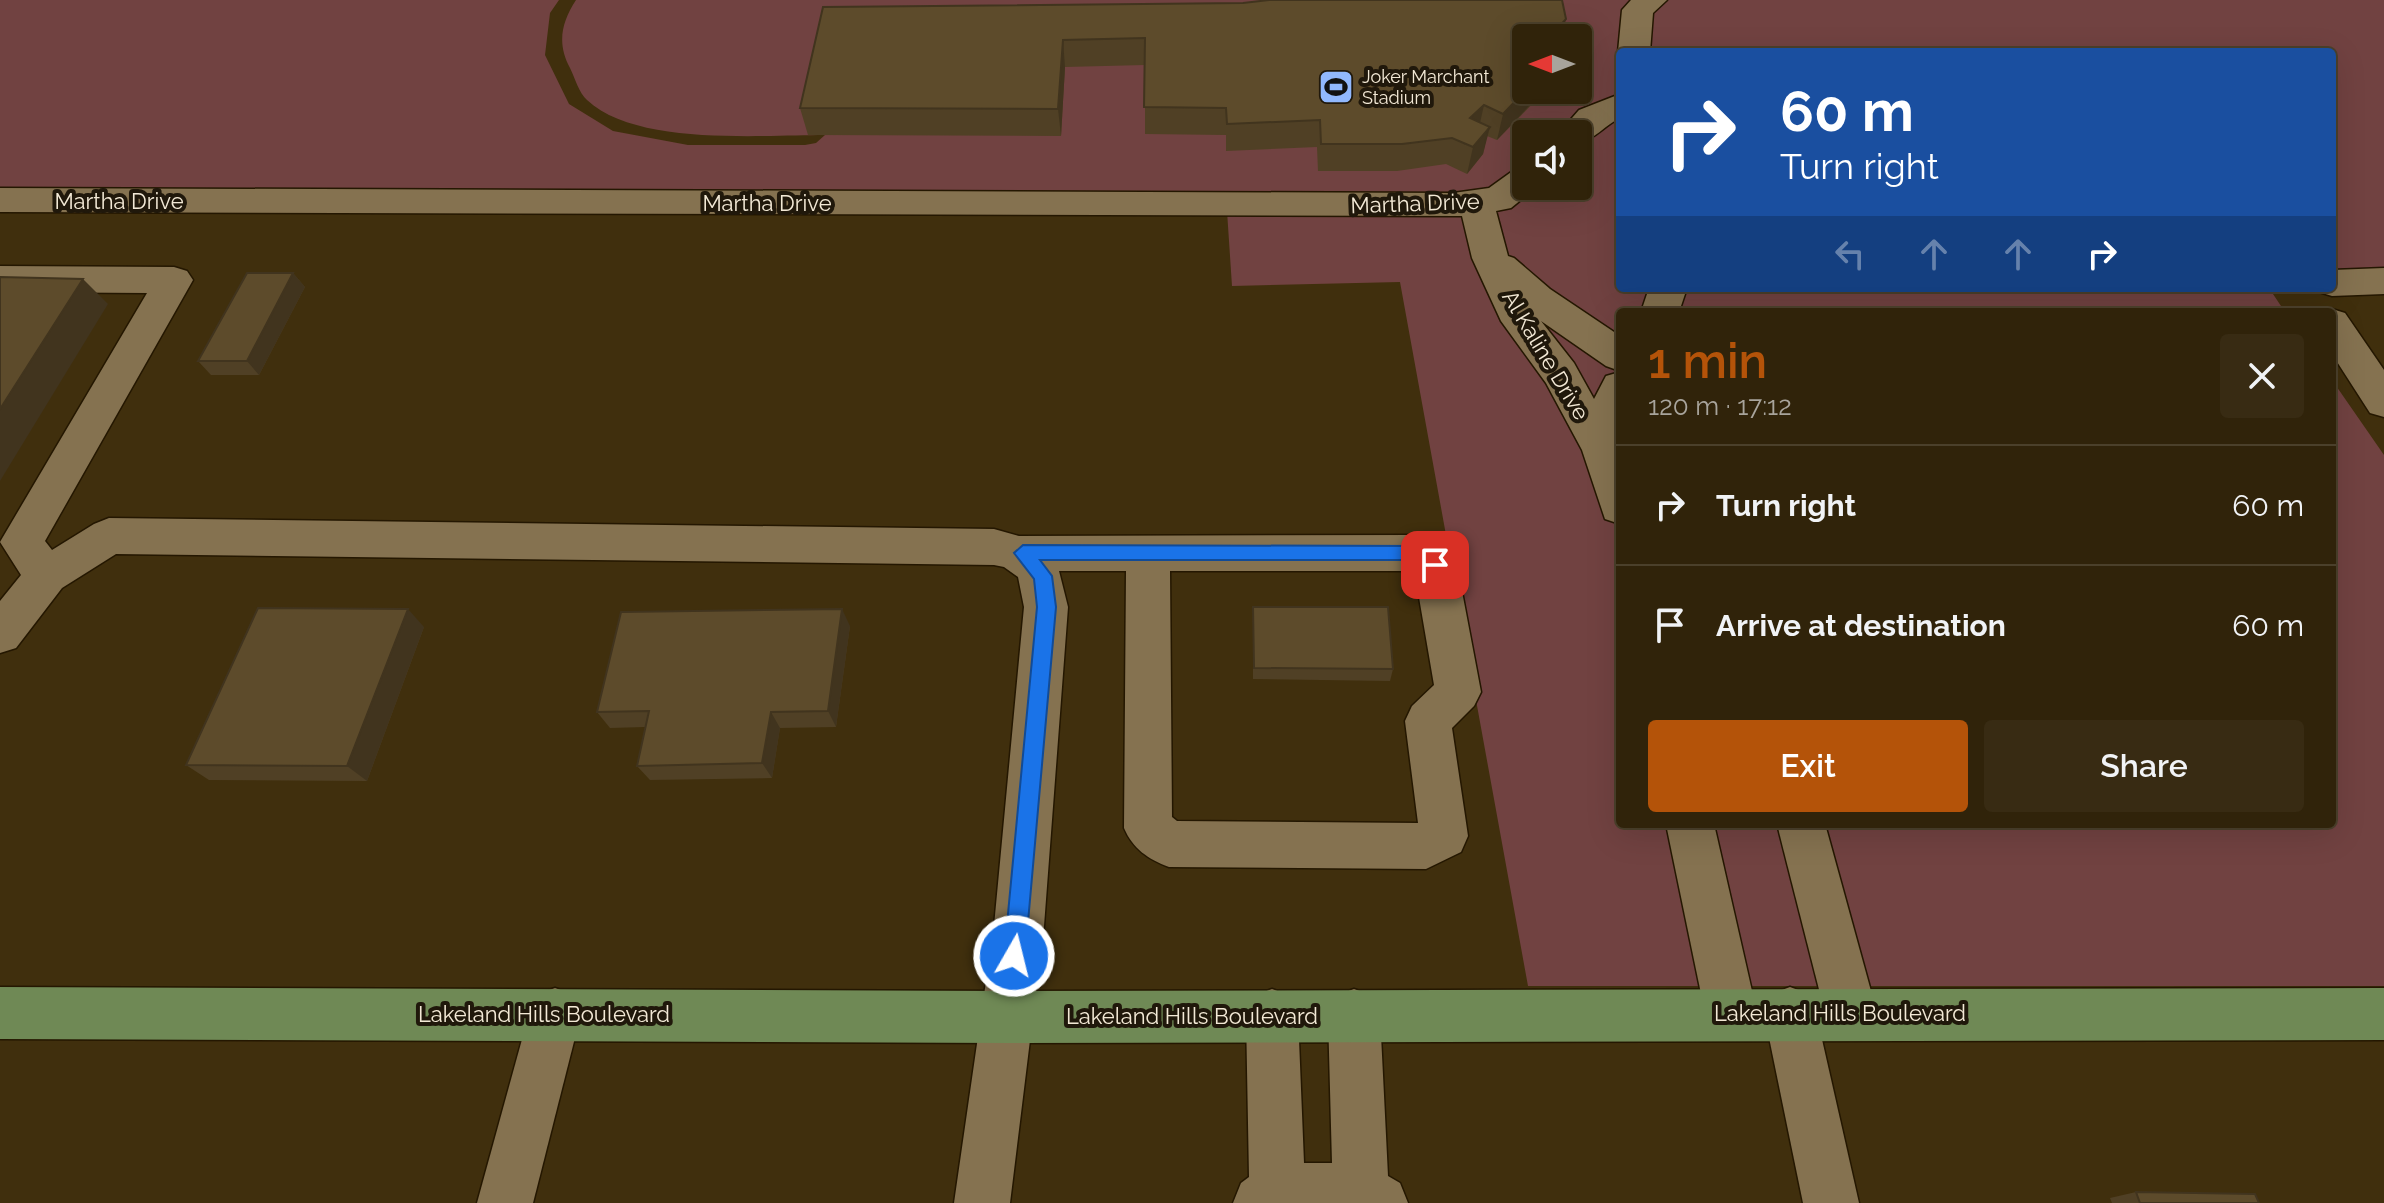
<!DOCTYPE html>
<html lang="en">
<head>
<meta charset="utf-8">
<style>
	:root { --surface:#30230a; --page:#382b13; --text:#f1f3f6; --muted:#a8a49c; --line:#4b402b; --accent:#b45309 }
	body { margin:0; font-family:Raleway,sans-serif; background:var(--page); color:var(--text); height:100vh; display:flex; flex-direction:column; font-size:30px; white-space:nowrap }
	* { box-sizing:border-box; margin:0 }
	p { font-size:26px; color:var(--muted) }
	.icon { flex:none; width:44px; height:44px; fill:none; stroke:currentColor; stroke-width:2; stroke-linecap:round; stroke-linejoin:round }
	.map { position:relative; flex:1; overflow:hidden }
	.drawer { position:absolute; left:1616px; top:308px; width:720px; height:520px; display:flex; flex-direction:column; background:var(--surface); border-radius:8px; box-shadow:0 8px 32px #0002,0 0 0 2px var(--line) }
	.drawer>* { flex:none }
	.guide { position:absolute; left:1616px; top:48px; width:720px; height:244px; border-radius:8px; box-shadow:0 8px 32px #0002,0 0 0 2px var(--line); background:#1a4fa0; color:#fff; overflow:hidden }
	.needle { width:52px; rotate:270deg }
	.controls { position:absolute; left:1512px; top:24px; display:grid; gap:16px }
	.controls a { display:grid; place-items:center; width:80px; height:80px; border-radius:8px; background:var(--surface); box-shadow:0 8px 32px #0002,0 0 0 2px var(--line); font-size:40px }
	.pin { position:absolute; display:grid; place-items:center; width:68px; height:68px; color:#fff; margin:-34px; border-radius:16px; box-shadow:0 4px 12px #0006 }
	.me { position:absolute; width:88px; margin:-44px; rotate:8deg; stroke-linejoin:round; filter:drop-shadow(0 0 6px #0008) }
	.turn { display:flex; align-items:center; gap:28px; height:168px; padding:0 32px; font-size:36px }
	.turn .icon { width:104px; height:104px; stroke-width:2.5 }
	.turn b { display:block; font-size:56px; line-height:68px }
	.lanes { display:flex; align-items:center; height:76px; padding:0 32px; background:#0003; justify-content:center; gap:40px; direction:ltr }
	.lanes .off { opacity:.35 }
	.round { display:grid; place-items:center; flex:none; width:84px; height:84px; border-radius:8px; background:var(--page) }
	.headline { display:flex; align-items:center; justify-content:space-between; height:136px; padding:0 32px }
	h1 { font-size:48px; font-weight:600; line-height:60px; color:var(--accent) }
	.primary-button { display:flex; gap:16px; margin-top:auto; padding:16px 32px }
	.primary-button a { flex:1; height:92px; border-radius:8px; background:var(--accent); color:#fff; font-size:32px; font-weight:600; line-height:92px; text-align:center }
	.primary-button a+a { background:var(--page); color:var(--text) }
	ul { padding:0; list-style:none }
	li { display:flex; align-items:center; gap:24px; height:120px; padding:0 32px; border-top:2px solid var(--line) }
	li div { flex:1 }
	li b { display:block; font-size:30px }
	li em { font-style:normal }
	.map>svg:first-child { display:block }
	.green { fill:#714241; fill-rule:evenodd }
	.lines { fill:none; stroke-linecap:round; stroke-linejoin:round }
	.minor-casing { stroke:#241701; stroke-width:3 }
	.major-casing { stroke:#241701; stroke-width:3 }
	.minor { fill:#857250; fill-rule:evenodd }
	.major { fill:#6f8955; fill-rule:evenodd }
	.wall { fill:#504025 }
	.shaded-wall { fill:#41341e }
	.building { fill:#5d4b2b; stroke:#41341e; stroke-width:2 }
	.route { fill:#1a73e8; stroke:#114b97; stroke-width:2 }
	.labels { text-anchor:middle; stroke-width:8; stroke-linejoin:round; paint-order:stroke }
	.far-poi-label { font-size:18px; fill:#f3e9d6; stroke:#20180b; text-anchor:start }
	.street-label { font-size:22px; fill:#f3e9d6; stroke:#20180b }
</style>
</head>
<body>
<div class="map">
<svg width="2384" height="1203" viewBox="0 0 2384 1203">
	<rect width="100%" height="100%" fill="#402f0d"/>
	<!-- green -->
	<path class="green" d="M0 0H559L550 13 545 55 569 104 613 131 688 145H805L816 143 825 135C760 135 636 146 587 100 579 93 575 78 570 68 557 44 561 23 576 0H2384V276L2332 278V52H1620V288H2269L2285 312H1620V824H2332V380L2384 455V986H1528L1400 282 1232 286 1226 196 0 193ZM1526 38H1578V90H1526ZM1526 134H1578V186H1526Z"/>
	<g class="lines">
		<!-- minor casing -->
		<g class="minor-casing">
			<g id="minor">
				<polygon points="1631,0 1667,0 1653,13 1650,52 1620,52 1620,55 1618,52 1622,10"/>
				<path d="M1620 94V118C1605 125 1594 140 1578 144V134H1558L1579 110Z"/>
				<polygon points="1526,166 1526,186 1538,186 1511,208 1496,211 1508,256 1514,258 1550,289 1620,336 1620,371 1606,366 1541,321 1574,363 1594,399 1606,376 1620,372 1620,524 1605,519 1582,450 1546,383 1501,321 1472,258 1462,216 0,212 0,188 1453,193 1489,188 1514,170"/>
				<path d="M0 266 174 267 187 271 193 280 45 541 52 550 94 524 109 518 994 529 1019 536 1419 535C1437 541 1448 548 1457 565L1481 692 1474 706 1452 728 1468 836 1461 852 1426 869 1169 867C1148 859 1133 849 1124 828L1126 571H1059L1068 607 1044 926 1010 1203H954L994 926 1024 607 1018 577 1004 567 994 565 116 554 62 588 16 648 0 653V601L21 575 0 542 147 293 0 292ZM1170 571H1411L1415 574 1434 685 1412 706 1405 721 1418 823 1177 821 1172 817Z"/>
				<polygon points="2384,268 2384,294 2332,296 2319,292 2316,288 2332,288 2332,270"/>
				<polygon points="1649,288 1687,288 1679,312 1641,312"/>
				<polygon points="2332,309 2345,313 2384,370 2384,417 2370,413 2332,354 2332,312 2322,312"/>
				<polygon points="1666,824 1714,824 1757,1013 1750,1032 1731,1039 1712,1032 1705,1013"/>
				<polygon points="1777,824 1825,824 1877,1013 1870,1032 1851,1039 1832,1032 1825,1013"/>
				<polygon points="1790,987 1809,994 1816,1013 1859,1203 1803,1203 1764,1013 1771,994"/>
				<polygon points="555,988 574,995 581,1014 533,1203 477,1203 529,1014 536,995"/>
				<polygon points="1272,989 1291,996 1298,1015 1304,1163 1332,1163 1328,1015 1335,996 1354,989 1373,996 1380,1015 1388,1176 1400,1183 1408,1203 1233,1203 1241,1183 1249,1177 1246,1015 1253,996"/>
			</g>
		</g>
		<!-- major casing -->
		<g class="major-casing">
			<polygon id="major" points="0,987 1005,991 2384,988 2384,1040 1005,1043 0,1039"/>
		</g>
		<!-- minor -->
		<use href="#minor" class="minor"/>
		<!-- major -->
		<use href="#major" class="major"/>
	</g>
	<!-- wall -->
	<g class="wall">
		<polygon points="823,7 1526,38 1544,92 1497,140 1487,136 1483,154 1467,174 1446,164 1397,171 1318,171 1317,147 1226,151 1226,135 1145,134 1145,65 1065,67 1061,136 808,135 800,108"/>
		<polygon points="293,273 305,287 259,375 211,375 198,361"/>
		<polygon points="1253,607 1393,669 1390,681 1253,679"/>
		<polygon points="850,626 836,727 780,728 772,778 650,780 637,766 645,727 610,728 597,712"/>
		<polygon points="424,627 367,781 209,780 186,765"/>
		<polygon points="2136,1192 2259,1203 2112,1203 2110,1198"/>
	</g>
	<!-- shaded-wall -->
	<g class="shaded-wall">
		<polygon points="1566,19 1561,38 1549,38"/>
		<polygon points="1063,40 1065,67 1061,136 1058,109"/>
		<polygon points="1526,90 1544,90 1497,140 1503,114"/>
		<polygon points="1484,105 1478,132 1464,145 1470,118"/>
		<polygon points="1490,127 1483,154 1467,174 1473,147"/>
		<polygon points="293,273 305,287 259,375 247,361"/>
		<polygon points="83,279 108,304 0,481 0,409"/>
		<polygon points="408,609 424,627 367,781 347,766"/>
		<polygon points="842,609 850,626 836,727 828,711"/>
		<polygon points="771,712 780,728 772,778 762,763"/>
	</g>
	<!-- building -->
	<g class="building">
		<polygon points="1269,0 1562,0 1566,19 1549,38 1526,38 1526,90 1503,114 1484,105 1470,118 1490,127 1473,147 1452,138 1402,144 1321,144 1320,120 1227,124 1226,108 1144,107 1145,38 1063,40 1058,109 800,108 823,7 1243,3"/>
		<polygon points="247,273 293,273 247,361 198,361"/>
		<polygon points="0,277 83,279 0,409"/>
		<polygon points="1253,607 1388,607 1393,669 1254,668"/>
		<polygon points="258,608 408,609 347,766 186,765"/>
		<polygon points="842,609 828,711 771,712 762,763 637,766 649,711 597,712 621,612"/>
		<polygon points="2136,1192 2255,1194 2259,1203 2140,1203"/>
	</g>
	<!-- route -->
	<polygon class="route" points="1023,545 1419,546 1442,559 1444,565 1435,572 1416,560 1040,560 1052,576 1056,607 1025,956 1022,964 1014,967 1007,964 1004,956 1037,607 1034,579 1014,553"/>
	<!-- icons -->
	<defs>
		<g id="stadium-square" transform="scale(1.8)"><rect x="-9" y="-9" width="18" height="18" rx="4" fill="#91b8fd" stroke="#20180b"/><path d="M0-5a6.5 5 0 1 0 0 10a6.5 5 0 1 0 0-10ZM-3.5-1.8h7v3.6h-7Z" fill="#111"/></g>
	</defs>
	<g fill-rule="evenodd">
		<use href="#stadium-square" x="1336" y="87"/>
	</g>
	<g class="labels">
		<!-- far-poi labels -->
		<g class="far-poi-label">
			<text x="1362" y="83">Joker Marchant<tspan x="1362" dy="21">Stadium</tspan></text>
		</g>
		<!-- street labels -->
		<g class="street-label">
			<text x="119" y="209">Martha Drive</text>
			<text x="767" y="211">Martha Drive</text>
			<text transform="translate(1415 203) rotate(-2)" y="8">Martha Drive</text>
			<text transform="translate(1546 355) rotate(59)" y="8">Al Kaline Drive</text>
			<text x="1840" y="1021">Lakeland Hills Boulevard</text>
			<text x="544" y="1022">Lakeland Hills Boulevard</text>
			<text x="1192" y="1024">Lakeland Hills Boulevard</text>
		</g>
	</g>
</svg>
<div class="controls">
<a><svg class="needle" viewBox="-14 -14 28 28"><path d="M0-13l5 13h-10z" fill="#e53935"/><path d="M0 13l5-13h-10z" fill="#a8a49c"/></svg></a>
<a><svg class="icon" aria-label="sound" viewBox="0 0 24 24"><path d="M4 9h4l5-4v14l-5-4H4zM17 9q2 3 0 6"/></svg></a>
</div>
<div class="pin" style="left:1435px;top:565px;background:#d93025"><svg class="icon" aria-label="arrive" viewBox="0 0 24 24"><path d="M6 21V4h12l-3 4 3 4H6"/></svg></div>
<svg class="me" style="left:1014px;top:956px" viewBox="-20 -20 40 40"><circle r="17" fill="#1a73e8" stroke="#fff" stroke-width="3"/><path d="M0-11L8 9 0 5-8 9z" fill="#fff"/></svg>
<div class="guide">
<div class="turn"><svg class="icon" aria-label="right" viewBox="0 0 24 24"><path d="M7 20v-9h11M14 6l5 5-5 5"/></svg><div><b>60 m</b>Turn right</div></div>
<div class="lanes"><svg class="icon off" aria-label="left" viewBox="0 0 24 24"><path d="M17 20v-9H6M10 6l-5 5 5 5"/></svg><svg class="icon off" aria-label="ahead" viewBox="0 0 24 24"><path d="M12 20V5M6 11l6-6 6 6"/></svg><svg class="icon off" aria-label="ahead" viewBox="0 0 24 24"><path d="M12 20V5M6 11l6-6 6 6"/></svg><svg class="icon" aria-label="right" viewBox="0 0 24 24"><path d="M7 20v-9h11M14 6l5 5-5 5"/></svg></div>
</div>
<section class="drawer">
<div class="headline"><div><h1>1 min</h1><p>120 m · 17:12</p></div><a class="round"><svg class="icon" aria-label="close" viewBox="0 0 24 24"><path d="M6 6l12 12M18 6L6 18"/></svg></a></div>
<ul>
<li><svg class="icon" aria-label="right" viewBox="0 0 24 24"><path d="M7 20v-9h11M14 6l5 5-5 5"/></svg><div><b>Turn right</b></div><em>60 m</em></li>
<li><svg class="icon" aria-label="arrive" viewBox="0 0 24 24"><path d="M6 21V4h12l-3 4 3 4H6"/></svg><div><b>Arrive at destination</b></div><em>60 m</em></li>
</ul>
<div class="primary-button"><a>Exit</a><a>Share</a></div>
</section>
</div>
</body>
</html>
